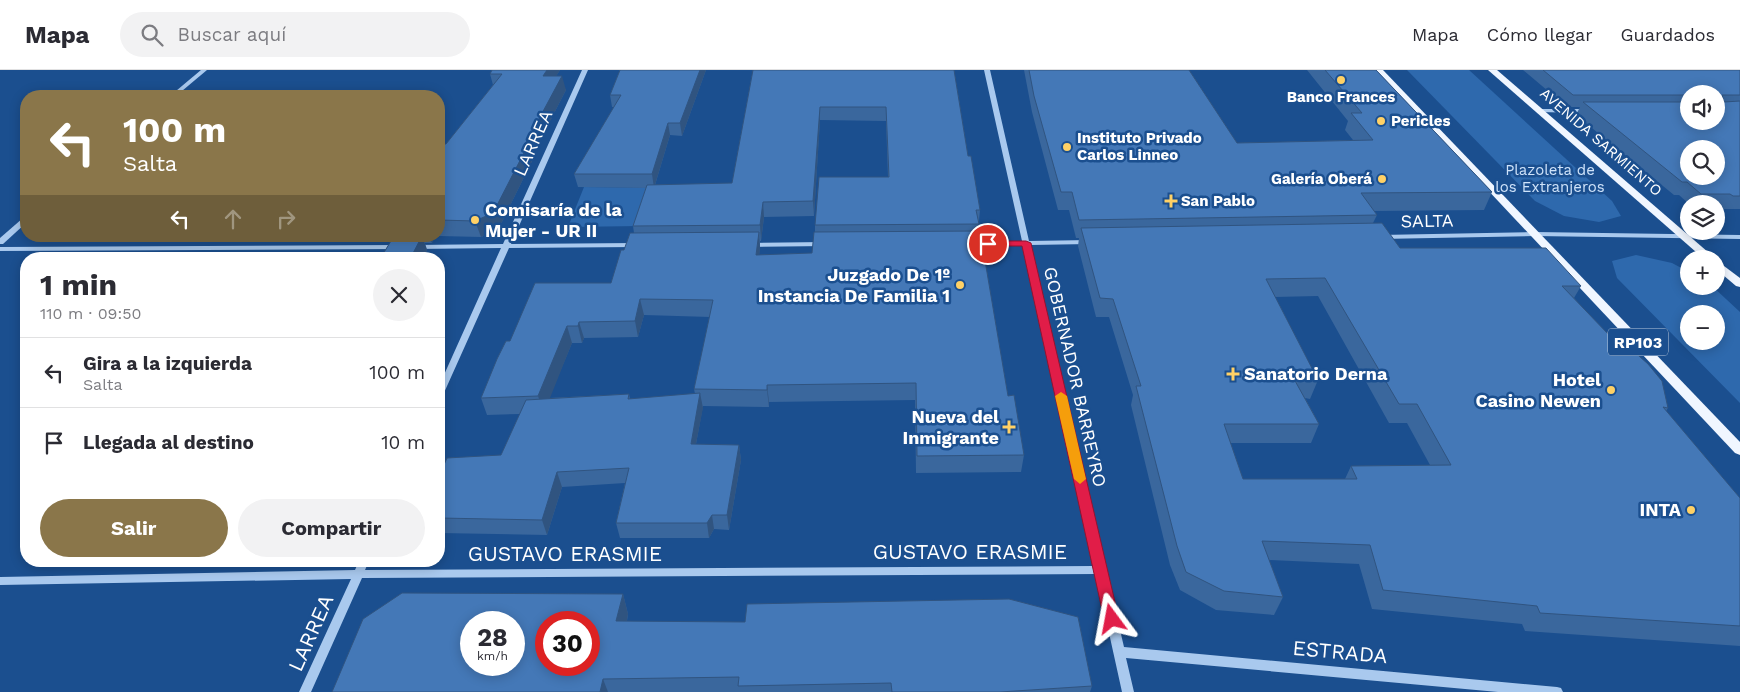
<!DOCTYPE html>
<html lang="es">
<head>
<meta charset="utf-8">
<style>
	:root { --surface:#fff; --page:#f2f2f3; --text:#2b2b33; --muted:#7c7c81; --line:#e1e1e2; --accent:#8a764a }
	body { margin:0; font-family:"Work Sans",sans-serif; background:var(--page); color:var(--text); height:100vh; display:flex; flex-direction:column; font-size:19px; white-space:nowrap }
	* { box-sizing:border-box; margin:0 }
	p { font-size:16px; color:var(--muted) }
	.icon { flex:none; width:28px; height:28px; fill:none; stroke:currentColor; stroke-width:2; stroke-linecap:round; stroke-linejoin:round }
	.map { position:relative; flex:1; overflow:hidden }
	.drawer { position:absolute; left:20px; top:182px; width:425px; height:315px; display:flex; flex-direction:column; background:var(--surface); border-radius:20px; box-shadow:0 2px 12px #0003 }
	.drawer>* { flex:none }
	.banner { position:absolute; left:20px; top:20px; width:425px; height:152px; border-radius:20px; box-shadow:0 2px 12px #0003; background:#8a764a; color:#fff; overflow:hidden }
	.tools { position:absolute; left:1680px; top:15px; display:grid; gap:10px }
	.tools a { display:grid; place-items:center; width:45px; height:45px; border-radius:50%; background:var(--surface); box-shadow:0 2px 12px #0003; font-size:25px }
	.speed { position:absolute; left:460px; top:541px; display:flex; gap:10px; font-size:25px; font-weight:700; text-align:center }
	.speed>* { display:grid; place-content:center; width:65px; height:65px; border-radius:50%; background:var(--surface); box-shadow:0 2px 12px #0003; line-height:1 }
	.speed small { font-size:12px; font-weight:400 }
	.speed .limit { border:8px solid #d22; background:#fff; color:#111 }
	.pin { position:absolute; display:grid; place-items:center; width:42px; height:42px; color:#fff; margin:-21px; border:2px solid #fff; border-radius:50%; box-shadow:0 1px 5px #0007 }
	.me { position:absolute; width:55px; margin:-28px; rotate:347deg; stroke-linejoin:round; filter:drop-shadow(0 0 4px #0008) }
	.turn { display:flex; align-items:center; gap:18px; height:105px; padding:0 20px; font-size:22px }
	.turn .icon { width:65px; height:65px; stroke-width:2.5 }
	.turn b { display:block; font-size:35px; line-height:42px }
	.lanes { display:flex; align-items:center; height:48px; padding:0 20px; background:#0003; justify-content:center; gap:25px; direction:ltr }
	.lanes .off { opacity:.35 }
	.round { display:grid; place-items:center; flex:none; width:52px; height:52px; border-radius:26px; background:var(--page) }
	.headline { display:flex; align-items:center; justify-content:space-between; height:85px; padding:0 20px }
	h1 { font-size:30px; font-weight:700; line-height:38px }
	.cta { display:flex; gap:10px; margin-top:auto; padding:10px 20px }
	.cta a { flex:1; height:58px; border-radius:30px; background:var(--accent); color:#fff; font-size:20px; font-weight:700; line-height:58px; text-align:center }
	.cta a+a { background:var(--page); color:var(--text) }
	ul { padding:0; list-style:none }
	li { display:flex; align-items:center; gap:15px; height:70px; padding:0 20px; border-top:1px solid var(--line) }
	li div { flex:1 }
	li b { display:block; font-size:19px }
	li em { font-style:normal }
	header { display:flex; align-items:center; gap:30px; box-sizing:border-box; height:70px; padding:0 25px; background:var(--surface); border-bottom:1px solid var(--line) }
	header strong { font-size:24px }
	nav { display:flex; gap:28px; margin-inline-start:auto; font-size:18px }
	.search { width:350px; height:45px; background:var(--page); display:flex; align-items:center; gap:12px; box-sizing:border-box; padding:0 18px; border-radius:28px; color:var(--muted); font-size:19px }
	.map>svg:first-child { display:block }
	.green { fill:#2e69ad; fill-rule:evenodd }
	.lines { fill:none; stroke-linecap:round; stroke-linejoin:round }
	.minor { fill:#a9c9ee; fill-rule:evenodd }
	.major { fill:#f0f6ff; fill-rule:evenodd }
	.wall { fill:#3a679d; fill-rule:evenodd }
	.shaded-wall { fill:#305480 }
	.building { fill:#4478b7; stroke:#305480; fill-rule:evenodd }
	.route { fill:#e11d48; stroke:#92132f }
	.slow { fill:#f59e0b }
	.poi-dot { fill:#ffd166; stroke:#1b4f8f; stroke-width:2 }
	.labels { text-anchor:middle; stroke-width:5; stroke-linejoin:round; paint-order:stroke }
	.far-poi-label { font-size:15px; font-weight:bold; fill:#fff; stroke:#1b4f8f; text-anchor:start }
	.far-street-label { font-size:15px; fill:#fff; stroke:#1b4f8f }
	.far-park-label { font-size:15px; fill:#cfe3fa; stroke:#1b4f8f }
	.shield { fill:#1b4f8f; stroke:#bbcadd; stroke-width:1 }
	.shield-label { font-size:16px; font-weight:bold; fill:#fff }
	.street-label { font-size:18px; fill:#fff; stroke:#1b4f8f }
	.poi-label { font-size:18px; font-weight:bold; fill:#fff; stroke:#1b4f8f; text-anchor:end }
	.near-street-label { font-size:21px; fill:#fff; stroke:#1b4f8f }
</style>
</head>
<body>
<header>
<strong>Mapa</strong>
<div class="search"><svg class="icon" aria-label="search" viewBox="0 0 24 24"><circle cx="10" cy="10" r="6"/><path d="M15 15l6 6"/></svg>Buscar aquí</div>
<nav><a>Mapa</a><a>Cómo llegar</a><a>Guardados</a></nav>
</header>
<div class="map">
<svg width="1740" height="622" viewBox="0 0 1740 622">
	<rect width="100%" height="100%" fill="#1b4f8f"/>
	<!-- green -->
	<g class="green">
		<polygon points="1407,0 1469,0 1612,131 1621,146 1599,152 1564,146 1535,131"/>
		<polygon points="584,117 654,118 641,156 568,157"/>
		<path d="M1636 185 1672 193 1689 202V216H1712L1740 242V333L1617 208 1612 191ZM1689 244H1716V271H1689Z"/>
	</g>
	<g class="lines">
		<!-- minor -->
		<g class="minor">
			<polygon points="201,0 207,0 176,26 170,26"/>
			<polygon points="582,0 588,0 511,174 637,173 641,175 637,177 509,178 443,325 442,327 439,328 439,316 501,178 415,179 411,177 415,175 503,174"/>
			<polygon points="984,0 990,0 1029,171 1090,170 1094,172 1090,174 1030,175 1124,577 1557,617 1561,618 1563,622 1498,622 1126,588 1134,622 1122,622 1096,504 362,508 311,622 299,622 351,509 0,515 0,507 355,500 359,491 369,491 365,500 1094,496 1023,175 970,176 966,174 970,172 1022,171"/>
			<polygon points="1539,39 1589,39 1592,41 1589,43 1537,42 1536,41"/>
			<polygon points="23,148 26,148 26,153 3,174 0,174 0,168"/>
			<polygon points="1535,162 1740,165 1740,169 1535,166 1380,169 1376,167 1380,165"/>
			<polygon points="825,172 828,172 828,176 748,177 744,175 748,173"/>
			<polygon points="397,175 400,175 400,179 0,181 0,177"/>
		</g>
		<!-- major -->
		<g class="major">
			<polygon points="1375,0 1383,0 1740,372 1740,385 1735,383"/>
			<polygon points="1488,0 1497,0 1716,189 1704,189"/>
			<polygon points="1716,190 1740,208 1740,217 1736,216 1716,199"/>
		</g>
	</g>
	<!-- wall -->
	<g class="wall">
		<polygon points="492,0 560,0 556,6 566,20 531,88 532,91 498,160 481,167 439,166 439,74 446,74 493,15 490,4"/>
		<path d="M620 0H706L682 66 670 65 655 115 732 113 753 0H954L968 86 980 140 978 161 1008 326 1024 385 1021 402 916 403 915 330 769 332V337L703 336 696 374 739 375 741 390 729 460 714 459 709 468H620L616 453 625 413 562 417 547 465 439 463V406L501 385 520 344 487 345 481 328 510 271 611 213 624 180 634 163 633 156 646 118 578 117 574 104 614 37H612L610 25ZM820 50 886 51 888 107 815 155V162L812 183 759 185 760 178V171H761L764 147 814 146ZM644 245 710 247 694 319 695 324 630 329 629 324 549 328 572 273H582L584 268 638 267Z"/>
		<path d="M1024 0H1189L1237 73 1353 70 1345 60 1348 51 1307 0H1376L1492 122 1484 140 1374 141 1377 145 1373 153 1400 178 1581 216 1574 228 1668 338 1666 341 1740 428V576L1525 561 1522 554 1372 539 1359 494 1269 490 1283 527 1274 545 1216 540 1180 520 1170 495 1131 335 1133 325 1109 247H1096L1078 176 1079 168H1076L1069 140H1058L1032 42ZM1318 226 1389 353H1407L1430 395 1351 396 1345 409H1243L1230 373H1311L1319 354 1305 328 1310 329 1318 310 1275 227Z"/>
		<path d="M1523 0H1740V139H1723L1720 137H1716V134H1689L1679 125H1674L1576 45 1580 37H1567ZM1689 24H1716L1689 51Z"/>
		<polygon points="394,166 435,166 432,173 425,173 427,180 423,189 380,189"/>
		<polygon points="623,524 628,544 627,551 1092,616 1090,622 332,622"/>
	</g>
	<!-- shaded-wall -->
	<g class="shaded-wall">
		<polygon points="547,0 560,0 547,21 543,6"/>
		<polygon points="700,0 706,0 682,66 680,53"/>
		<polygon points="562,6 566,20 531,88 532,91 498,160 481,167 475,151"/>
		<polygon points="820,37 820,50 814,146 813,131"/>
		<polygon points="668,53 670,65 654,118 652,104"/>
		<polygon points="763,132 764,147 761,171 760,155"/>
		<polygon points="759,162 760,178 758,202 756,185"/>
		<polygon points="422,166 427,180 423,189 410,189"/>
		<polygon points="429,166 435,166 432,173"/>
		<polygon points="640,229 644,245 638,267 635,251"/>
		<polygon points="579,252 584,268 582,273 578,256"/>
		<polygon points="567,256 572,273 544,343 538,326"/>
		<polygon points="767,315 769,332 769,337 767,320"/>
		<polygon points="700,323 703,338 693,389 691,374"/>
		<polygon points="739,375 741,390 729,460 727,445"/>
		<polygon points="557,402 562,417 547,465 542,450"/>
		<polygon points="712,445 714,459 709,468 707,453"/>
		<polygon points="623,524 628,544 623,571 616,551"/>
		<polygon points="603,609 608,622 600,622"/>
	</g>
	<!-- building -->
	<g class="building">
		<polygon points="492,0 547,0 543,6 562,6 525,75 528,75 493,143 475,151 439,150 439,74 446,74 502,4 490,4"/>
		<polygon points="620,0 700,0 680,53 668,53 652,104 574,104 621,25 610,25"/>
		<polygon points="753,0 954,0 968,86 971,86 980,140 976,140 979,154 815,155 819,107 889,107 886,37 820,37 813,131 763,132 760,155 633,156 647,115 732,113"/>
		<polygon points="1029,0 1189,0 1237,73 1373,70 1351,43 1362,43 1325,0 1376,0 1492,122 1361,123 1377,145 1079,150 1072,122 1061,122 1034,26"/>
		<path d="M1543 0H1740V25H1722L1724 32 1740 31V126H1733L1730 124H1701L1687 112H1682L1583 32H1689V51H1716V24H1689V25H1573ZM1689 79H1716V106H1689Z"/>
		<path d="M1382 153 1400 178H1546L1581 216H1562L1610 266 1630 278 1648 294 1662 311 1668 338 1663 337 1740 428V556L1540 543 1537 536 1383 520 1370 475 1262 471 1283 527 1224 521 1186 502 1177 476 1136 316H1141L1113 229 1100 228 1081 158ZM1325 208 1399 334H1417L1451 395 1351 396 1357 409H1243L1224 354H1319L1294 309 1318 310 1266 209Z"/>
		<polygon points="980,161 1008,326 1014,325 1024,385 917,386 916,313 767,315 767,320 694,319 713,230 640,229 635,251 579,252 578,256 567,256 538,326 481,328 497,289 506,271 510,271 535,213 611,213 621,180 624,180 630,163 759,162 756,185 812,183 814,162"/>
		<polygon points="394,166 422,166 410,189 380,189"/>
		<polygon points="700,323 691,374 739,375 727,445 712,445 707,453 616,453 629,398 557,402 542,450 439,448 439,406 447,388 501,385 526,330 629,324 628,329"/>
		<path d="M402 523 623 524 616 551 745 552 747 534 1009 529 1078 547 1092 616 1000 622H892L891 613 738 616 739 607 603 609 600 622H332L363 549ZM471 552H514V595H471ZM546 552H589V595H546Z"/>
	</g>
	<!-- route -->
	<polygon class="route" points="988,171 1026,171 1031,173 1119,549 1117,554 1112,556 1107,554 1104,549 1022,176 984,176 983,174"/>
	<!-- slow -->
	<polygon class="slow" points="1061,322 1067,326 1086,409 1080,414 1074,409 1055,326"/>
	<!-- markers -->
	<g class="poi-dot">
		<circle cx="1341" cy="10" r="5"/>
		<circle cx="1381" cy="51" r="5"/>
		<circle cx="1067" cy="77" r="5"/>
		<circle cx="1382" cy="109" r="5"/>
		<path d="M1168.5 123.5h5v5h5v5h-5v5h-5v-5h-5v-5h5z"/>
		<circle cx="475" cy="150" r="5"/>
		<circle cx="960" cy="215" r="5"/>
		<path d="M1230.5 296.5h5v5h5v5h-5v5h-5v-5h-5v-5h5z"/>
		<circle cx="1611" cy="320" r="5"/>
		<path d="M1006.5 349.5h5v5h5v5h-5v5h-5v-5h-5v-5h5z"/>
		<circle cx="1691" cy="440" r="5"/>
	</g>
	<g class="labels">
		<!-- far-poi labels -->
		<g class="far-poi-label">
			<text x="1341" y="32" text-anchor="middle">Banco Frances</text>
			<text x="1391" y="56">Pericles</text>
			<text x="1077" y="73">Instituto Privado<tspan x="1077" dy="17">Carlos Linneo</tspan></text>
			<text x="1372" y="114" text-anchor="end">Galería Oberá</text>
			<text x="1181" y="136">San Pablo</text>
		</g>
		<!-- far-street labels -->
		<g class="far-street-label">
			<text transform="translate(1601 72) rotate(41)" y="5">AVENIDA SARMIENTO</text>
		</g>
		<!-- far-park labels -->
		<g class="far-park-label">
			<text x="1550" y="105">Plazoleta de<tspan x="1550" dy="17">los Extranjeros</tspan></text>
		</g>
		<!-- shield labels -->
		<rect class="shield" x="1608" y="258.5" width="60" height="27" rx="4"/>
		<g class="shield-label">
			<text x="1638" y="278">RP103</text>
		</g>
		<!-- street labels -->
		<g class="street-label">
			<text transform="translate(533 73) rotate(-66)" y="6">LARREA</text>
			<text transform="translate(1427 151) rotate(-1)" y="6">SALTA</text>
			<text transform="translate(1075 307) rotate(77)" y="6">GOBERNADOR BARREYRO</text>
		</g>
		<!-- poi labels -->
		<g class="poi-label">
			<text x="485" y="146" text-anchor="start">Comisaría de la<tspan x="485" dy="21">Mujer - UR II</tspan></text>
			<text x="950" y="211">Juzgado De 1º<tspan x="950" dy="21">Instancia De Familia 1</tspan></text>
			<text x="1244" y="310" text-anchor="start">Sanatorio Derna</text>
			<text x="1601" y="316">Hotel<tspan x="1601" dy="21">Casino Newen</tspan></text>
			<text x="999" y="353">Nueva del<tspan x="999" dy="21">Inmigrante</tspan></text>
			<text x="1681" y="446">INTA</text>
		</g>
		<!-- near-street labels -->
		<g class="near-street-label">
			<text x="970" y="489">GUSTAVO ERASMIE</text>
			<text x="565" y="491">GUSTAVO ERASMIE</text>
			<text transform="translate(311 563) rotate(-66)" y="7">LARREA</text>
			<text transform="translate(1340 582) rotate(5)" y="7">ESTRADA</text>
		</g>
	</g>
</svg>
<div class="tools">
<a><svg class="icon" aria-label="sound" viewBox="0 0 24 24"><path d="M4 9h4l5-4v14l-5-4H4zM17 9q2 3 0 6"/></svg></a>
<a><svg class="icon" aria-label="search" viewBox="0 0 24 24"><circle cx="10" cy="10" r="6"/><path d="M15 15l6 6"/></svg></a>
<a><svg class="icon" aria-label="layers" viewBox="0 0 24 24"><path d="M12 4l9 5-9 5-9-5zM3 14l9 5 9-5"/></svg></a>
<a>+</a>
<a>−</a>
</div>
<div class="speed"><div>28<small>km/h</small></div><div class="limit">30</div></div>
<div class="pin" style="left:988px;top:174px;background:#d93025"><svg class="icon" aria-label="arrive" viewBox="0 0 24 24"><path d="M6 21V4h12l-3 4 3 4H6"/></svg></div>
<svg class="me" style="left:1112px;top:549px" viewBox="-20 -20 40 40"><path d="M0-17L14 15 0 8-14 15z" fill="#e11d48" stroke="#fff" stroke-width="4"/></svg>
<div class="banner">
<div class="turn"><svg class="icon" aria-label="left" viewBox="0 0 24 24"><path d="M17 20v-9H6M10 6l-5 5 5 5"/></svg><div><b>100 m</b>Salta</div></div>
<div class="lanes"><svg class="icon" aria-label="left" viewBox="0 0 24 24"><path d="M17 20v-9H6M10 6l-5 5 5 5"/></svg><svg class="icon off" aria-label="ahead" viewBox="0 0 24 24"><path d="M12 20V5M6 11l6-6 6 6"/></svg><svg class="icon off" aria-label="right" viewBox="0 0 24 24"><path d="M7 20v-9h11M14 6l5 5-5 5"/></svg></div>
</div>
<section class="drawer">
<div class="headline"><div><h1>1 min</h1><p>110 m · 09:50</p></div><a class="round"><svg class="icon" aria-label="close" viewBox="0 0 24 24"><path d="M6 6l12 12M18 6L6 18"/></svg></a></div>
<ul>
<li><svg class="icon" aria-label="left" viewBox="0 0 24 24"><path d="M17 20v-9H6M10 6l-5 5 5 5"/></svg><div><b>Gira a la izquierda</b><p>Salta</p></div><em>100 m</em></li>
<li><svg class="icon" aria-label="arrive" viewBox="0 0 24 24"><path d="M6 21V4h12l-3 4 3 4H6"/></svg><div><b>Llegada al destino</b></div><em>10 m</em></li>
</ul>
<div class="cta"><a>Salir</a><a>Compartir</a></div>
</section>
</div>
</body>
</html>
